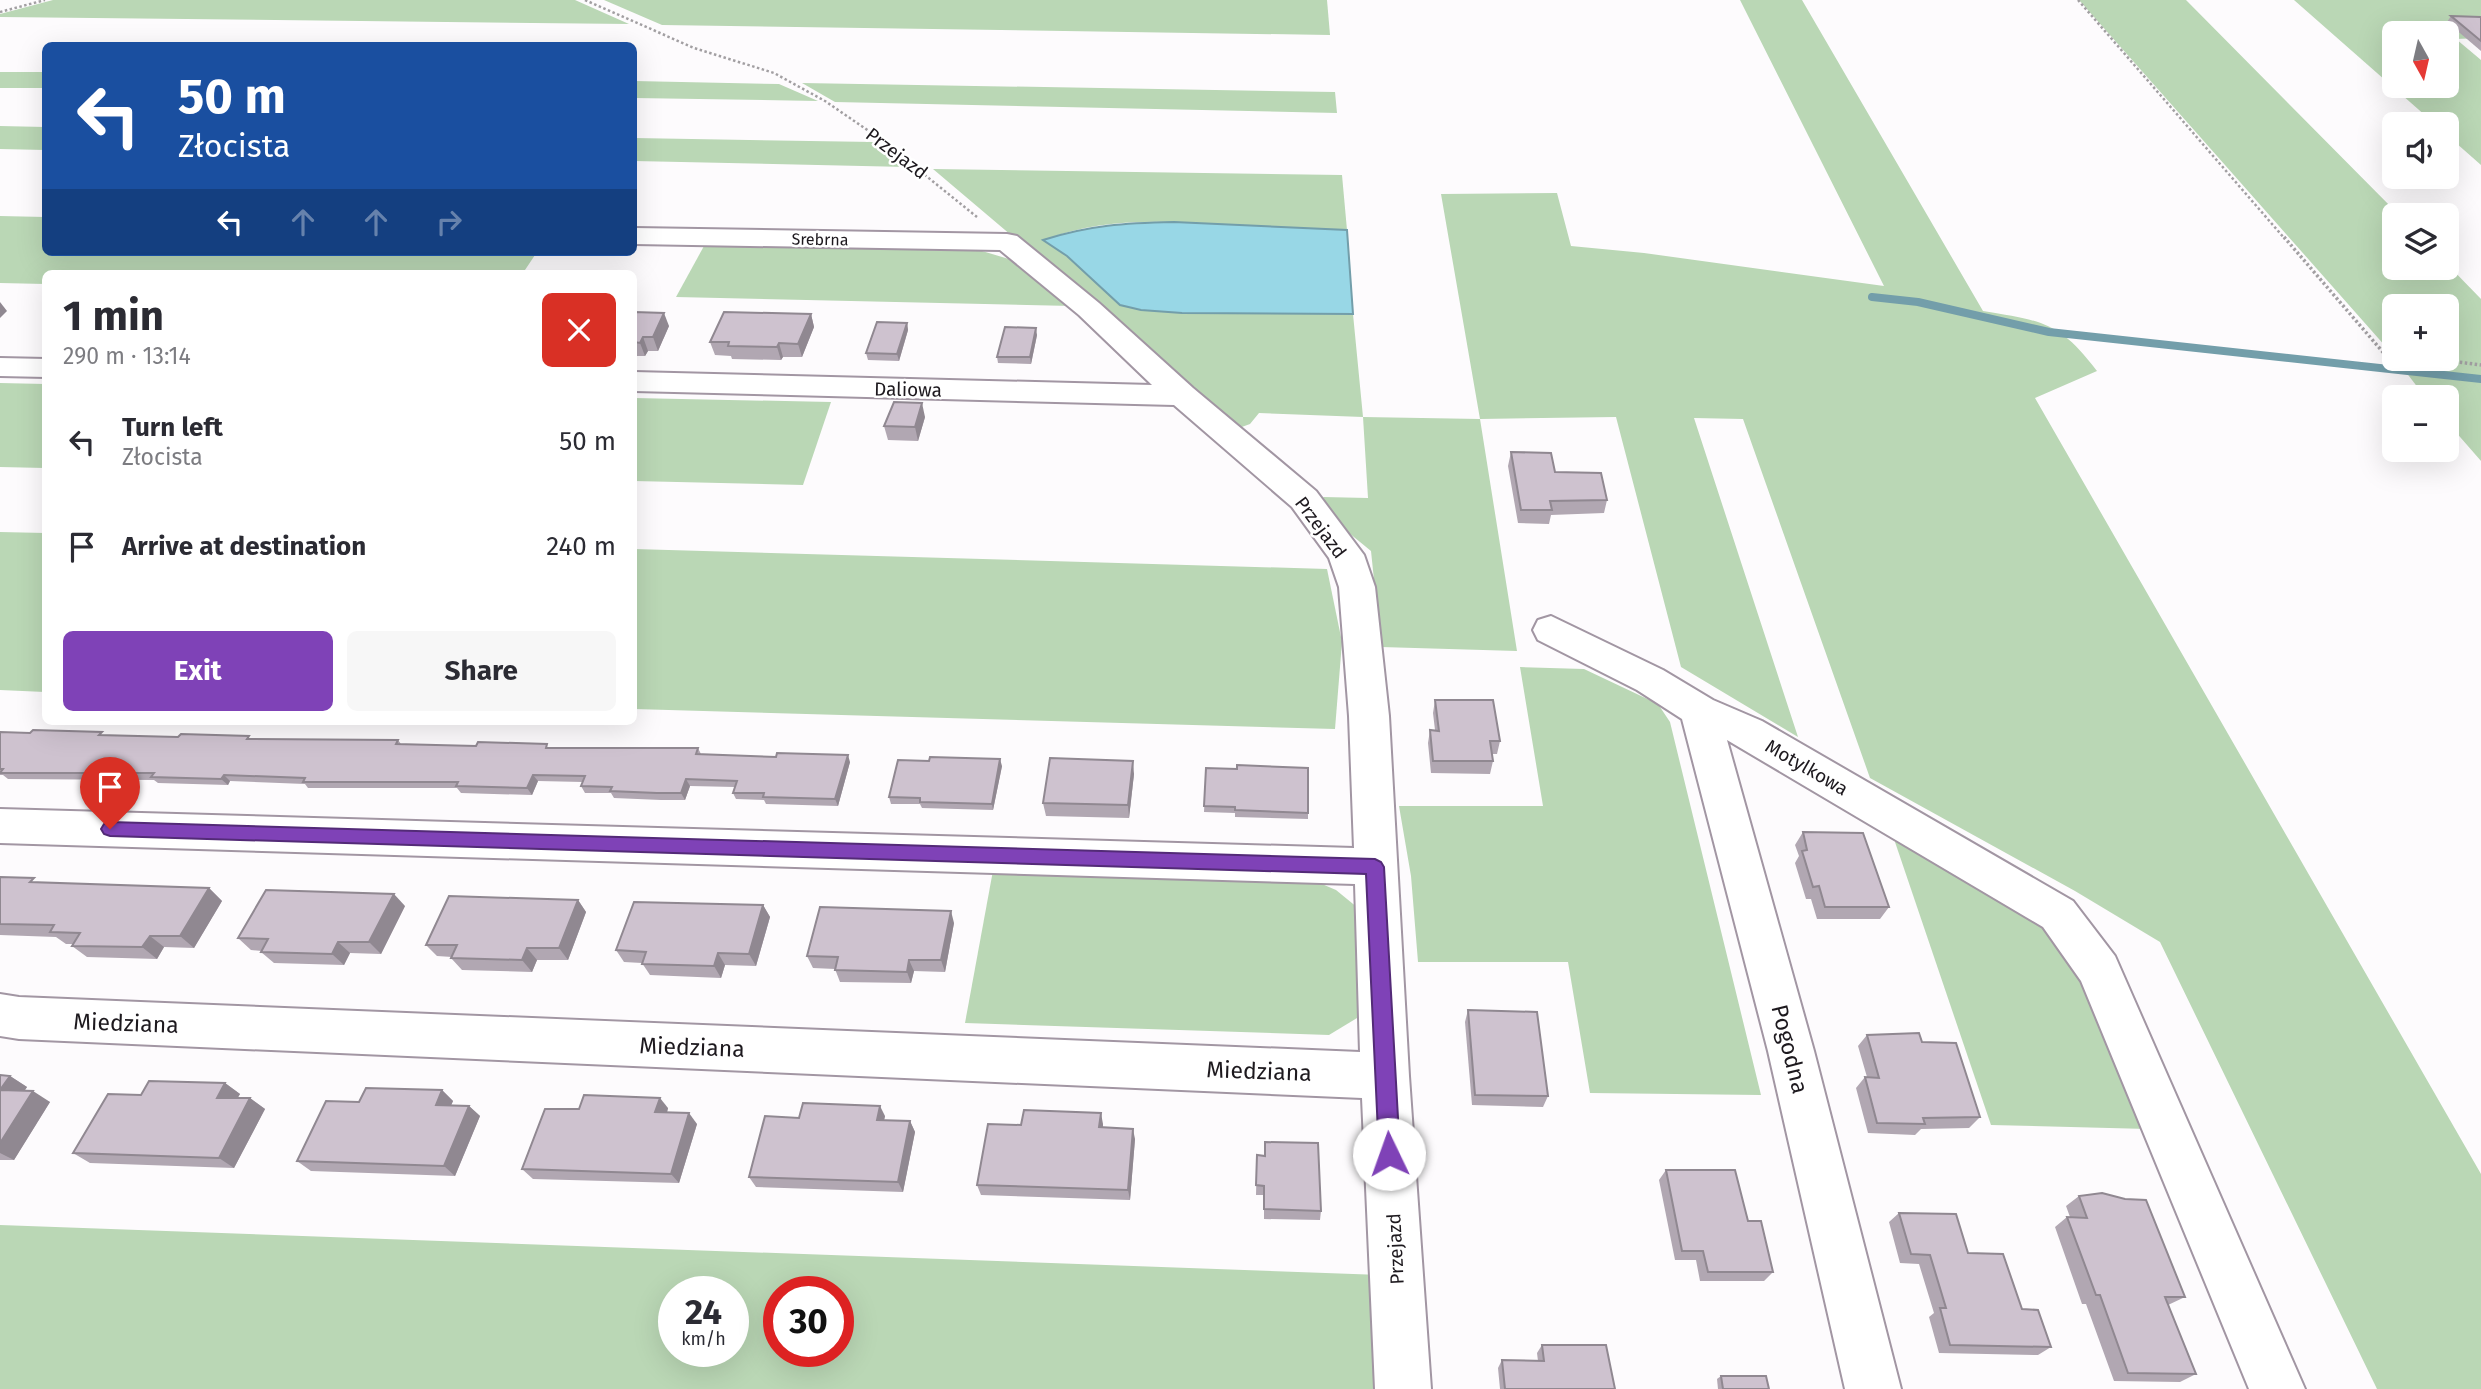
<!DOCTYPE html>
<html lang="en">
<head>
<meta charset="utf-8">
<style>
	:root { --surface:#fff; --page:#f7f7f7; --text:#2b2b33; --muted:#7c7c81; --accent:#7f42b7 }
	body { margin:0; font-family:"Fira Sans",sans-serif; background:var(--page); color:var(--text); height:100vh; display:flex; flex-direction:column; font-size:26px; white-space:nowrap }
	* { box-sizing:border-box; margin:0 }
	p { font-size:23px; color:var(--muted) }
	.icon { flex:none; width:38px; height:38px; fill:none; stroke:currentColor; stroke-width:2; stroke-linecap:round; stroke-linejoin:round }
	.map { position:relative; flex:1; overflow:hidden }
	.details { position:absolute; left:42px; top:270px; width:595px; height:455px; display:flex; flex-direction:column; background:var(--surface); border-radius:10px; box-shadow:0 7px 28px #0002 }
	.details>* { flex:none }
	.hud { position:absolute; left:42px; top:42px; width:595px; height:214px; border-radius:10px; box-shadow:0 7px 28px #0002; background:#1a4fa0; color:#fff; overflow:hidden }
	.needle { width:46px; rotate:172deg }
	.fabs { position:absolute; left:2382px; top:21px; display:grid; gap:14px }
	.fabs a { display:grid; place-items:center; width:77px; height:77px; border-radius:10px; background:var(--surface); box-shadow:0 7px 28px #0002; font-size:35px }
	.speed { position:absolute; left:658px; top:1276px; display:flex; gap:14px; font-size:35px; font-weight:700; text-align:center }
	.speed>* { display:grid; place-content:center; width:91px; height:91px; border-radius:50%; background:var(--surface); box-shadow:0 7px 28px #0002; line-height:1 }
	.speed small { font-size:18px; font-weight:400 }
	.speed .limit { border:10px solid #d22; background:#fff; color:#111 }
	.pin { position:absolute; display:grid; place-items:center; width:60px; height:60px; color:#fff; margin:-72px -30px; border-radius:50% 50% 50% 0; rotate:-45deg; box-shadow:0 0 7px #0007 }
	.pin .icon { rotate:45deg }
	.me { position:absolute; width:77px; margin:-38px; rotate:357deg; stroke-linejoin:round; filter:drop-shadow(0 0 5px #0008) }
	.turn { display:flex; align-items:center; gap:24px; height:147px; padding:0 21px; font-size:32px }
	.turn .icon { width:91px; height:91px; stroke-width:2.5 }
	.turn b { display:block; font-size:49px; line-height:60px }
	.lanes { display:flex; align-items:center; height:66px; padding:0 21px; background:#0003; justify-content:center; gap:35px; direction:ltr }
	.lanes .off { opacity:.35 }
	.round { display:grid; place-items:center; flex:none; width:74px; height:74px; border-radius:10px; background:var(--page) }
	.overview { display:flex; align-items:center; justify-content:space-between; height:119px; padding:0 21px }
	h1 { font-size:42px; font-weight:700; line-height:52px }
	.action { display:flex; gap:14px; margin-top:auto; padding:14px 21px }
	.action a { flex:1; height:80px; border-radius:10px; background:var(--accent); color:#fff; font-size:28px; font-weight:700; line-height:80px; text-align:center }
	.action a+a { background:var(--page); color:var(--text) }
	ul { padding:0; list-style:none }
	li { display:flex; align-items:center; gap:21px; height:105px; padding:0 21px }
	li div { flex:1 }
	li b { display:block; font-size:26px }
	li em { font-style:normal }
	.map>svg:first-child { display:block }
	.green { fill:#bad7b5; fill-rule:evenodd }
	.water { fill:#98d7e6; stroke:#739eaa; stroke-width:2 }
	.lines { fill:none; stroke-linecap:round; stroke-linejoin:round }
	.stream { stroke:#739eaa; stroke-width:8 }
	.minor-casing { stroke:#a296a3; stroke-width:4 }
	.path-far1 { stroke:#a29fa2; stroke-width:2.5; stroke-dasharray:2.5 2.5; stroke-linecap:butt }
	.path { stroke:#a29fa2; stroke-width:3.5; stroke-dasharray:2.5 2.5; stroke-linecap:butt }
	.minor { fill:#fff; fill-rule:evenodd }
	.wall { fill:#b1a7b2 }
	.shaded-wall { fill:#908891 }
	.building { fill:#cec2cf; stroke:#908891; stroke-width:2 }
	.route { fill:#7f42b7; stroke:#532b77; stroke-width:2 }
	.labels { text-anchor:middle; stroke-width:5; stroke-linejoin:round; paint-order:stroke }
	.far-street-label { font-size:16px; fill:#1d191e; stroke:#fff }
	.street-label { font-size:19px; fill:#1d191e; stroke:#fff }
	.near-street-label { font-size:23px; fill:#1d191e; stroke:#fff }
</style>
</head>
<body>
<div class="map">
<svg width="2481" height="1389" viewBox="0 0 2481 1389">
	<rect width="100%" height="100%" fill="#fdfbfd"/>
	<!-- green -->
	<g class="green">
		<polygon points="53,0 575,0 629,24 0,17 0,14"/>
		<polygon points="604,0 1327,0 1330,35 662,25"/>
		<path d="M1740 0H1802L1983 311C2042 321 2059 321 2097 371L2035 398 2481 1174V1389H2377L2160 942 2075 891 1870 778 1743 419 1694 418 1798 737 1681 667 1616 417 1480 419 1517 651 1381 647 1371 551 1338 524 1323 497 1368 498 1363 417 1259 413 1250 424 1239 428 933 169 1342 175 1347 230C1315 228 1282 228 1250 226 1182 222 1108 214 1044 240L1067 256 1120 305 1141 310 1182 313 1353 314 1363 417 1480 419 1441 194 1557 193 1571 246 1644 253 1884 286Z"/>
		<polygon points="2079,0 2186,0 2399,215 2394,215 2394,268 2446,268 2447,264 2481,299 2481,461 2447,422 2446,397 2425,397 2396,359 2446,359 2446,306 2394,306 2394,356"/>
		<path d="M2294 0H2481V38L2456 39 2481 60V165L2447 135 2446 124H2435ZM2394 33H2446V86H2394Z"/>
		<rect x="0" y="72" width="45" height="16"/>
		<polygon points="634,81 779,84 818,101 634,98"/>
		<polygon points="802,83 1335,92 1337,113 835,102"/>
		<polygon points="0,126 45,127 45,150 0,149"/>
		<polygon points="634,138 874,142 907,167 634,161"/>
		<polygon points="0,216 45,217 46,252 537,252 523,273 46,273 45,284 0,283"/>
		<polygon points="704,246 982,251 1019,262 1072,306 676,297"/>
		<polygon points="0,383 45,384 45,468 0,467"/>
		<polygon points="634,398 831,402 803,485 634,481"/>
		<polygon points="0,532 45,533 45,692 0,690"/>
		<polygon points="634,549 1327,569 1342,642 1335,729 634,709"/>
		<polygon points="1520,667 1584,669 1658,704 1670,722 1761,1095 1590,1093 1568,962 1418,962 1411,876 1399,806 1543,806"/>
		<polygon points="1903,832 1962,866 2062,941 2090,978 2148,1129 1991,1125 1895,842"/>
		<polygon points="994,865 1310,879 1336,890 1358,908 1362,1015 1329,1035 965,1023"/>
		<path d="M0 1225 1381 1275 1385 1389H0ZM674 1292H733V1351H674ZM779 1292H838V1351H779Z"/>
	</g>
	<!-- water -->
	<path class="water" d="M1174 222 1347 230 1353 314 1182 313 1141 310 1120 305 1067 256 1043 240C1090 225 1125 223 1174 222Z"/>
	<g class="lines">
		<!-- stream -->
		<polyline class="stream" points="1872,297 1918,302 2049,332 2481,379"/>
		<!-- minor casing -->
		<g class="minor-casing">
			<g id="minor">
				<polygon points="634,228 1007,234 1017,236 1099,303 1193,388 1316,491 1364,555 1375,587 1389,716 1409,1076 1431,1389 1375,1389 1362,1098 19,1039 0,1036 0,994 19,997 1360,1052 1355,884 0,843 0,809 1354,848 1349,716 1339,587 1329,558 1292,507 1174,405 634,391 634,372 1152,385 1079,315 1000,250 634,244"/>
				<polygon points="0,358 46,359 46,377 0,376"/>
				<polygon points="1551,616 1663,670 1713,700 1762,721 2073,901 2115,956 2305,1389 2249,1389 2081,981 2043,927 1727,740 1814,1051 1901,1389 1845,1389 1768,1051 1682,719 1637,690 1538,640 1533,630 1538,620"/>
			</g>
		</g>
		<!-- path-far1 -->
		<g class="path-far1">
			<polyline points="585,0 694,48 774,73 825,101 879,138 977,217"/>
			<polyline points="2078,0 2285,239"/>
			<polyline points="0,12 45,0"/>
		</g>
		<!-- path -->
		<g class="path">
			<polyline points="2284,237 2388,358 2394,358"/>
			<polyline points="2435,359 2481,365"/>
		</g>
		<!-- minor -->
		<use href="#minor" class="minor"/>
	</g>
	<!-- wall -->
	<g class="wall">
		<polygon points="2451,16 2481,17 2481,51 2447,22"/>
		<polygon points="634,312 669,326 658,351 648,351 645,356 634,356"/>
		<polygon points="811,314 814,327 802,357 783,357 781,360 732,359 731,356 715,355 710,342"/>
		<polygon points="907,323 908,330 899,361 868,360 866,353"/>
		<polygon points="1037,335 1031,364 998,363 997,357"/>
		<polygon points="925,417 918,441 888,440 884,426"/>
		<polygon points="1511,452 1555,472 1607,500 1604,513 1551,515 1549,524 1518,523 1508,466"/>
		<polygon points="1435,700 1500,741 1497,754 1492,754 1493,761 1490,774 1431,773 1428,743 1430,730 1435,730 1433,713"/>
		<polygon points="0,732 253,739 398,740 401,744 550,748 698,748 701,754 850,762 838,806 766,804 764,800 736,799 733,793 735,787 690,786 685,800 661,800 614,798 611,793 585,793 581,786 583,782 538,781 532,795 461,793 457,788 308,788 305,784 230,781 228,785 158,783 154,780 8,779 3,775 0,775"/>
		<polygon points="929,761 1002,766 993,810 922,808 920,804 891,804 889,797"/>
		<polygon points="1206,768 1308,813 1308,819 1235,817 1235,813 1204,812"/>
		<polygon points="1134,774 1129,818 1046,816 1043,803"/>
		<polygon points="1803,832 1889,907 1880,919 1817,919 1811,899 1806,899 1795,863 1799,856 1795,845"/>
		<polygon points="0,877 39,883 209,888 222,901 194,948 164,947 157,959 87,957 72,946 73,944 66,944 56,937 0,935"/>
		<polygon points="578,900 586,912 568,960 537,960 532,972 462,970 451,958 452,957 437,956 426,945"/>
		<polygon points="763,905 770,917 756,966 725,965 721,978 650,975 642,963 624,962 616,950"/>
		<polygon points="405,906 381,954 350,953 344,965 274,963 261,952 262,951 251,950 238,938"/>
		<polygon points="954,923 945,972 914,971 911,983 840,982 835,969 813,968 807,956"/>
		<polygon points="1468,1010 1548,1096 1543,1107 1472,1105 1465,1022"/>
		<polygon points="1867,1035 1922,1042 1980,1117 1969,1128 1921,1129 1915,1135 1868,1133 1856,1088 1865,1077 1867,1077 1858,1046"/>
		<polygon points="0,1075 10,1076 27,1087 24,1091 50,1102 14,1160 0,1160"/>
		<polygon points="225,1083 240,1094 237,1098 250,1098 265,1109 234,1168 90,1163 73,1153 141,1095"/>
		<polygon points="442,1090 453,1101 451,1105 469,1106 480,1116 455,1176 311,1171 297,1161 359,1102"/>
		<polygon points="668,1108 667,1113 697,1124 679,1183 533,1179 522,1169 579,1109"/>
		<polygon points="885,1116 884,1120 910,1121 915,1132 903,1192 756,1187 749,1177 799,1118"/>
		<polygon points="1103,1124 1103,1128 1135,1139 1130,1200 981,1195 977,1185 1021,1125"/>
		<polygon points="1257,1155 1321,1211 1320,1220 1264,1219 1264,1195 1256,1195"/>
		<polygon points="1666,1170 1748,1221 1773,1272 1764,1281 1700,1281 1696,1260 1675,1260 1659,1180"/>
		<polygon points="2079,1196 2185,1297 2168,1305 2196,1374 2180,1382 2114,1381 2086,1304 2082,1304 2055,1227 2067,1217 2070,1217 2066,1206"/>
		<polygon points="1899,1213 1968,1253 2022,1309 2051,1347 2038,1355 1939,1353 1929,1317 1934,1313 1919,1264 1900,1263 1889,1222"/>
		<polygon points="1542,1345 1615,1389 1500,1389 1498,1368 1502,1360 1538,1361 1537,1353"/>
		<polygon points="1721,1376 1769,1389 1718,1389 1717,1379"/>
	</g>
	<!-- shaded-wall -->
	<g class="shaded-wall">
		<polygon points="0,302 7,311 0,318"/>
		<polygon points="664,313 669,326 658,351 653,337"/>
		<polygon points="811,314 814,327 802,357 798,344"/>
		<polygon points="907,323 908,330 899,361 897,354"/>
		<polygon points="1036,328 1037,335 1031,364 1030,357"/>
		<polygon points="643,337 648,351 645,356 640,343"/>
		<polygon points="779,343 783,357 781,360 777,347"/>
		<polygon points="922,403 925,417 918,441 915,427"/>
		<polygon points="848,755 850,762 838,806 835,799"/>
		<polygon points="1000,759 1002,766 993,810 992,804"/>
		<polygon points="1133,761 1134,774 1129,818 1128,805"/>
		<polygon points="224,775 230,781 228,785 221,779"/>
		<polygon points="533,775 538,781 532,795 527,788"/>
		<polygon points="686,779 690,786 685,800 681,793"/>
		<polygon points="209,888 222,901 194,948 180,936"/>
		<polygon points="394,894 405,906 381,954 369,942"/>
		<polygon points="578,900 586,912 568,960 559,948"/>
		<polygon points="763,905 770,917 756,966 749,954"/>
		<polygon points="951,911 954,923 945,972 941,960"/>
		<polygon points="150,936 164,947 157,959 142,947"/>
		<polygon points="338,942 350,953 344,965 332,954"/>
		<polygon points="527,948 537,960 532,972 522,960"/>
		<polygon points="718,953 725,965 721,978 714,966"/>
		<polygon points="909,960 914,971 911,983 907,972"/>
		<polygon points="10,1076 27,1087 18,1101 0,1090"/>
		<polygon points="225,1083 240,1094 232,1108 217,1098"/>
		<polygon points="442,1090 453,1101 447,1115 436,1105"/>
		<polygon points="33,1091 50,1102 14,1160 0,1153 0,1143"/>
		<polygon points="250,1098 265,1109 234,1168 219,1158"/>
		<polygon points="660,1098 668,1108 664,1123 655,1112"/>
		<polygon points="469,1106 480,1116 455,1176 444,1166"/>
		<polygon points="880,1106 885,1116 882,1130 877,1120"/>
		<polygon points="689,1113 697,1124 679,1183 671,1174"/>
		<polygon points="1101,1113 1103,1124 1102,1138 1099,1127"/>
		<polygon points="910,1121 915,1132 903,1192 898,1182"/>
		<polygon points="1133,1129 1135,1139 1130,1200 1128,1190"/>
	</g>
	<!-- building -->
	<g class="building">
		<polygon points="2451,16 2481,17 2481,41"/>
		<polygon points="634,312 664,313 653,337 643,337 640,343 634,342"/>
		<polygon points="724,312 811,314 798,344 779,343 777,347 728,346 729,342 710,342"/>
		<polygon points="877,322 907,323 897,354 866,353"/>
		<polygon points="1005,327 1036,328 1030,357 997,357"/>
		<polygon points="894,402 922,403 915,427 884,426"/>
		<polygon points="1511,452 1551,453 1555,472 1601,473 1607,500 1550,501 1552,510 1521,510"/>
		<polygon points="1435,700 1493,700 1500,741 1490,741 1493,761 1433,761 1430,730 1439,731"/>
		<polygon points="33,730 102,732 99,735 178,737 181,734 249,736 247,739 398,740 396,744 476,746 478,742 547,744 546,748 698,748 696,754 776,757 777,753 848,755 835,799 763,797 764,793 733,793 737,781 686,779 681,793 657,793 610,791 612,787 581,786 585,776 533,775 527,788 456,786 458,782 303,782 305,778 224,775 221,779 151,777 154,773 0,773 3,769 0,769 0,732 30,733"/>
		<polygon points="930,757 1000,759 992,804 920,802 920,798 889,797 898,760 929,761"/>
		<polygon points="1050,758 1133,761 1128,805 1043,803"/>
		<polygon points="1237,765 1308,768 1308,813 1235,810 1235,807 1204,806 1206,768 1237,769"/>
		<polygon points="1803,832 1863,833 1889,907 1825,907 1819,886 1813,887 1802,851 1807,850"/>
		<polygon points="0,877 34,878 30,882 209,888 180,936 150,936 142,947 72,946 80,933 50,932 54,925 0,924"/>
		<polygon points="266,890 394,894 369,942 338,942 332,954 261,952 268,939 238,938"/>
		<polygon points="449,896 578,900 559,948 527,948 522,960 451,958 457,945 426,945"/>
		<polygon points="634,902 763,905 749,954 718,953 714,966 642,964 646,952 616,950"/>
		<polygon points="820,907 951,911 941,960 909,960 907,972 835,970 838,957 807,956"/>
		<polygon points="1468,1010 1537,1012 1548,1096 1475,1095"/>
		<polygon points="1919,1033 1922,1042 1956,1043 1980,1117 1923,1118 1925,1124 1877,1123 1865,1077 1879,1078 1867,1035"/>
		<polygon points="0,1075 10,1076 0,1090 33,1091 0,1143"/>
		<polygon points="149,1081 225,1083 217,1098 250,1098 219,1158 73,1153 108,1094 141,1095"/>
		<polygon points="366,1088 442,1090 436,1105 469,1106 444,1166 297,1161 326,1101 359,1102"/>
		<polygon points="584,1095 660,1098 655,1112 689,1113 671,1174 522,1169 545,1109 579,1109"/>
		<polygon points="803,1103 880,1106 877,1120 910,1121 898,1182 749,1177 765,1116 799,1118"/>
		<polygon points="1024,1110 1101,1113 1099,1127 1133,1129 1128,1190 977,1185 988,1124 1021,1125"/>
		<polygon points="1265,1142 1318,1143 1321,1211 1264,1209 1264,1186 1256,1185 1257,1155 1265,1156"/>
		<polygon points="1666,1170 1735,1170 1748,1221 1761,1221 1773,1272 1708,1272 1703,1251 1682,1251"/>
		<polygon points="2102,1193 2125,1199 2146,1200 2185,1297 2165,1297 2196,1374 2128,1373 2100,1295 2096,1295 2067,1217 2087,1218 2079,1196"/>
		<polygon points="1899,1213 1956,1214 1968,1253 2003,1254 2022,1309 2038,1310 2051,1347 1950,1345 1940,1308 1946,1308 1930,1255 1911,1254"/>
		<polygon points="1542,1345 1606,1345 1615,1389 1505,1389 1502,1360 1544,1361"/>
		<polygon points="1721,1376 1766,1376 1769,1389 1723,1389"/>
	</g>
	<!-- route -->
	<polygon class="route" points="110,822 1375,859 1381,862 1384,867 1400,1154 1397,1161 1389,1164 1382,1161 1379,1154 1366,874 110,836 104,834 101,829 104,824"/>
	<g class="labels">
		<!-- far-street labels -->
		<g class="far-street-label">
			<text transform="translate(820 239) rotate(1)" y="6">Srebrna</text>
		</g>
		<!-- street labels -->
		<g class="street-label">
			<text transform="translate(897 153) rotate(37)" y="7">Przejazd</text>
			<text transform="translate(908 389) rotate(1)" y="7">Daliowa</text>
			<text transform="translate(1321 527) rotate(53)" y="7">Przejazd</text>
			<text transform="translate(1807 767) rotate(30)" y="7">Motylkowa</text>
			<text transform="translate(1395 1249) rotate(-93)" y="7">Przejazd</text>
		</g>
		<!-- near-street labels -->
		<g class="near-street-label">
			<text transform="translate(126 1023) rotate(2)" y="8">Miedziana</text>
			<text transform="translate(692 1047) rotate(2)" y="8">Miedziana</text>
			<text transform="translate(1790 1049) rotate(76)" y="8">Pogodna</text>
			<text transform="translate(1259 1071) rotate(2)" y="8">Miedziana</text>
		</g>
	</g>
</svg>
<div class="fabs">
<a><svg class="needle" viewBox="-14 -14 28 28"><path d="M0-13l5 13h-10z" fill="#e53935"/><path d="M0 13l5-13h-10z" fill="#7c7c81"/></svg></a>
<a><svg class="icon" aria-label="sound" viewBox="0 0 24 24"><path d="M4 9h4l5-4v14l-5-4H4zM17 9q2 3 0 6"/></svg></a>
<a><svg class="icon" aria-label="layers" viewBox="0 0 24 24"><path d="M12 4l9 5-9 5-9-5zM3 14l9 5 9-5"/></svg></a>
<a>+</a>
<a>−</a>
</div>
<div class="speed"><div>24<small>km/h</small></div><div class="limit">30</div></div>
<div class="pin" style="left:110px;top:829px;background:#d93025"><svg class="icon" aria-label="arrive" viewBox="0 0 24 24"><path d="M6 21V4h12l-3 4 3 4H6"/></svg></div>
<svg class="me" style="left:1389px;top:1154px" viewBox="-20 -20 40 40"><circle r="19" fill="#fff"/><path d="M0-13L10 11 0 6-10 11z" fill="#7f42b7"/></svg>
<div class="hud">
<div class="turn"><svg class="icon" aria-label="left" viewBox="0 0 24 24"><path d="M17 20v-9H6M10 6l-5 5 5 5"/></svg><div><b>50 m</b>Złocista</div></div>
<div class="lanes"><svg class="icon" aria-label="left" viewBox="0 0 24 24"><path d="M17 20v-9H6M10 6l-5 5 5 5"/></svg><svg class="icon off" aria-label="ahead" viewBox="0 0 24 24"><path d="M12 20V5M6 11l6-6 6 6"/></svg><svg class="icon off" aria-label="ahead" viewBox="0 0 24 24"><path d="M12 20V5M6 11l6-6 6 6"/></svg><svg class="icon off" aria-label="right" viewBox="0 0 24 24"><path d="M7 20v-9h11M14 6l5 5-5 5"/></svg></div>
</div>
<section class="details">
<div class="overview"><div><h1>1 min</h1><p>290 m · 13:14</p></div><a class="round" style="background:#d93025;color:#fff"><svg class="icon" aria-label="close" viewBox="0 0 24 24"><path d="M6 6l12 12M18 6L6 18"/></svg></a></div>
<ul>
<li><svg class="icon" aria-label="left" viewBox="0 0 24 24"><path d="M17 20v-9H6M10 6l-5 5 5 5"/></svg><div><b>Turn left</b><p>Złocista</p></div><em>50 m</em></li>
<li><svg class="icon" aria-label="arrive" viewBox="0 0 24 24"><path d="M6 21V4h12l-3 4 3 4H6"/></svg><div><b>Arrive at destination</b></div><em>240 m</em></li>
</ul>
<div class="action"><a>Exit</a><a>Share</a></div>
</section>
</div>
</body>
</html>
